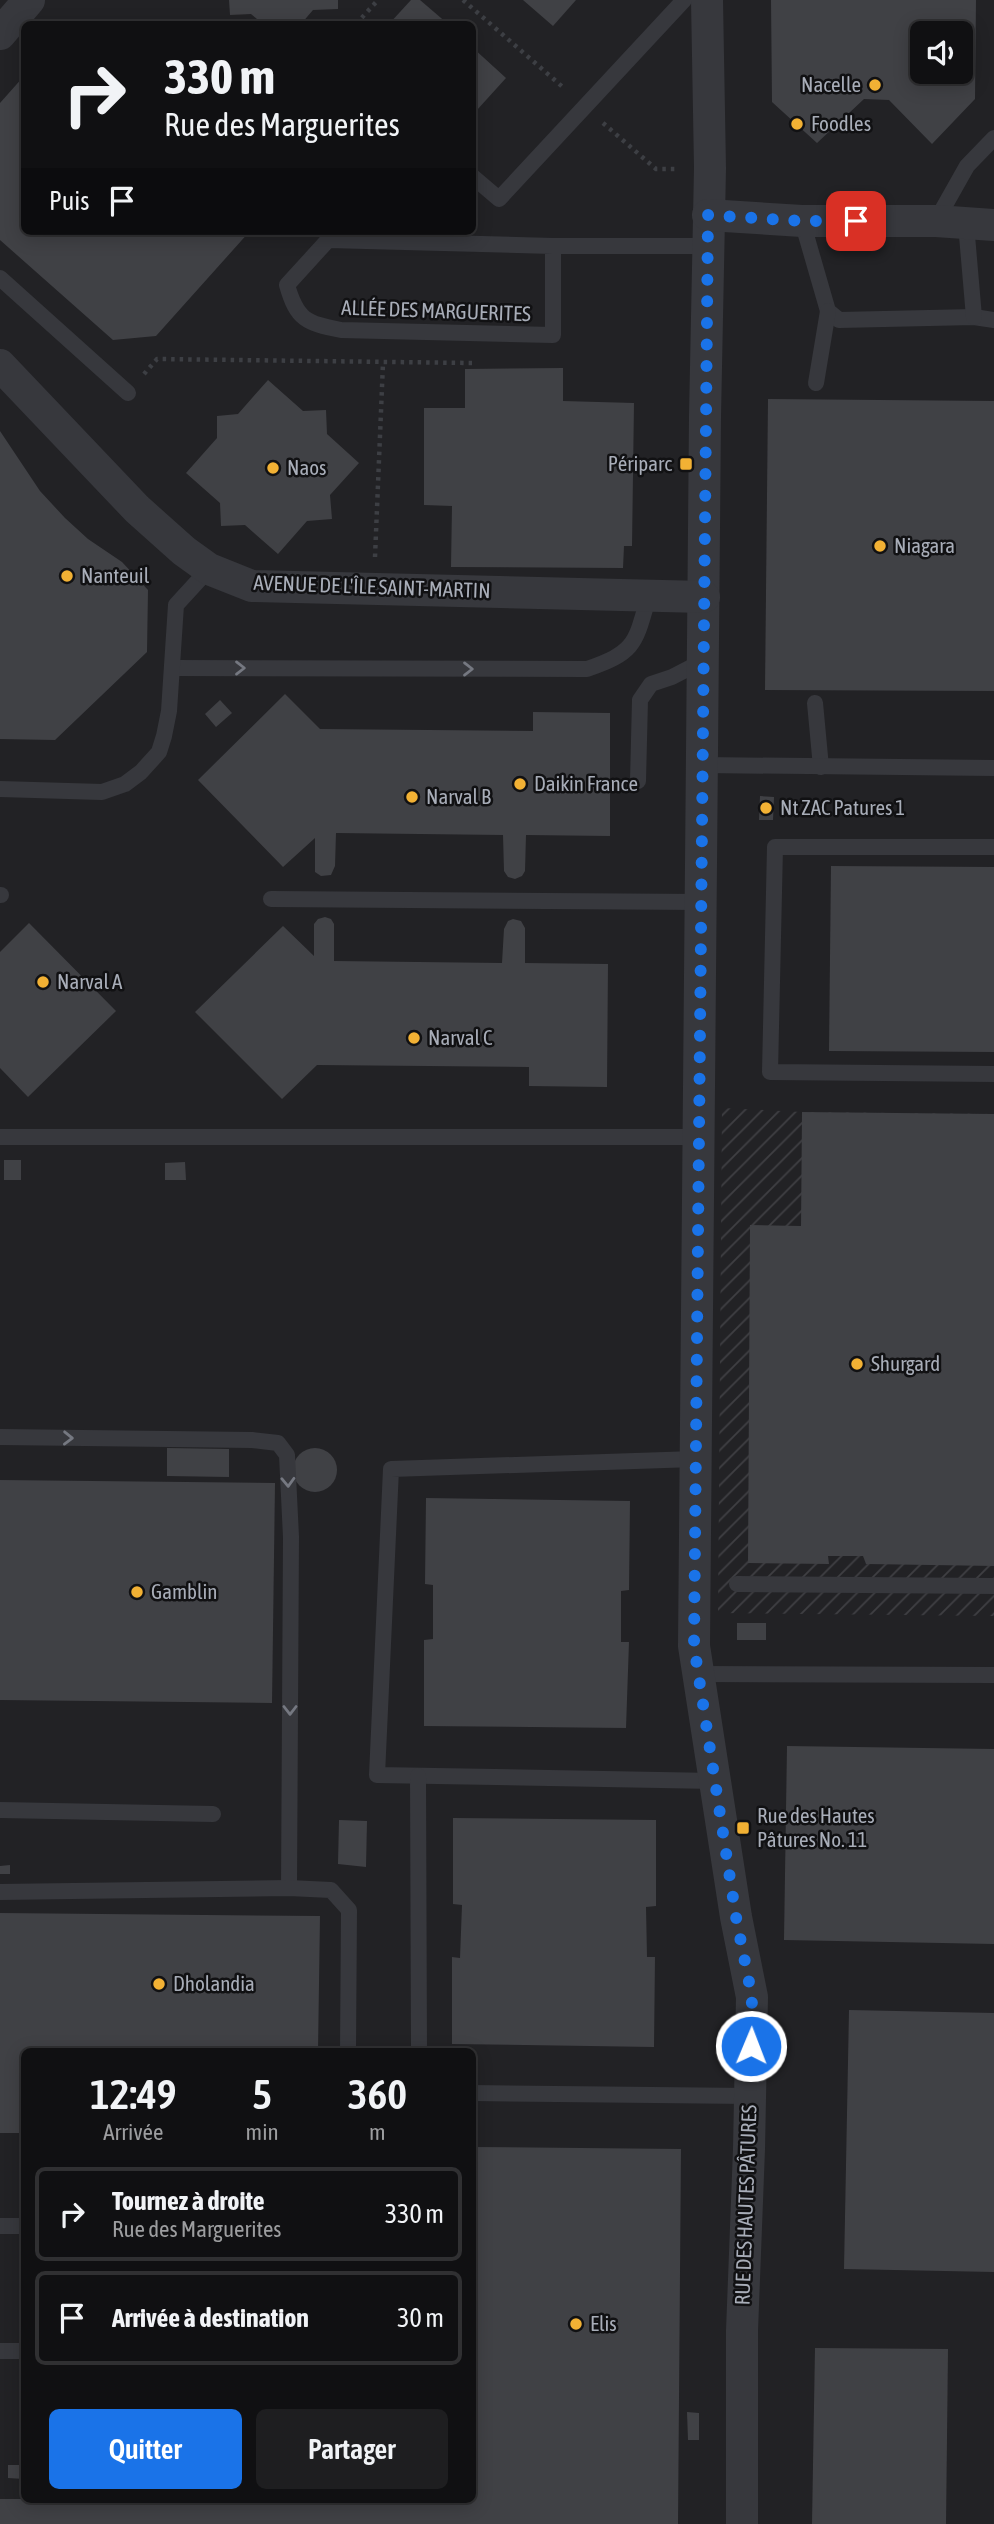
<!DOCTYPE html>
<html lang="fr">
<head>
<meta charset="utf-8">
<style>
	:root { --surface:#101012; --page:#1e1e20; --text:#f1f3f6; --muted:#9c9d9f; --line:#303032; --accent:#1a73e8 }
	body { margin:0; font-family:"Asap Condensed",sans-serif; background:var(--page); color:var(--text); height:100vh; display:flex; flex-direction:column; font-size:26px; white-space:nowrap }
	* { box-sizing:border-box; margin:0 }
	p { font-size:23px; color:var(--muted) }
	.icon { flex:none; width:38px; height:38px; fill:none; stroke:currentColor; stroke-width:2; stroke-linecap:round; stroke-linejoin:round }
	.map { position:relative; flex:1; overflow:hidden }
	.panel { position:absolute; left:21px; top:2048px; width:455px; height:455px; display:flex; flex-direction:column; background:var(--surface); border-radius:10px; box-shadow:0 4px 18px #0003,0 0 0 2px var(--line) }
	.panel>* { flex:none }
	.banner { position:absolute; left:21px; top:21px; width:455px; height:214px; border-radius:10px; box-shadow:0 4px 18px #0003,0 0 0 2px var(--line); background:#101012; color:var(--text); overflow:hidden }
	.controls { position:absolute; left:910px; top:21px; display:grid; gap:14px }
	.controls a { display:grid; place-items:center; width:63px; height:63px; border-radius:10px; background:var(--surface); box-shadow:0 4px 18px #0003,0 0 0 2px var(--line); font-size:35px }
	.pin { position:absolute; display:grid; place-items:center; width:60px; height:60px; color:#fff; margin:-30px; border-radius:14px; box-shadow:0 4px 10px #0006 }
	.me { position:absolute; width:77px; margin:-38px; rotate:1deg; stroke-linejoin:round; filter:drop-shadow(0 0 5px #0008) }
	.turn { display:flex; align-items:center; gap:24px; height:147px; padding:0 28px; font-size:32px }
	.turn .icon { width:91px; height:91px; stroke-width:2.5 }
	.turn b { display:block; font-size:49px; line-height:60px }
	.then { display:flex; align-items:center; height:66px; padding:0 28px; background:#0003; gap:14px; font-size:26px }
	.eta { display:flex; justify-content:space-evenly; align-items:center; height:119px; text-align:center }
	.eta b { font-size:42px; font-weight:600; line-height:49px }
	.primary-button { display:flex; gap:14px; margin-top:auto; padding:14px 28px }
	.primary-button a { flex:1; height:80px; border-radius:10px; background:var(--accent); color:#fff; font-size:28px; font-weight:600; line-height:80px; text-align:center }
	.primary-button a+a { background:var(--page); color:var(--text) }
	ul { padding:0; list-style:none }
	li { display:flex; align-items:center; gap:21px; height:94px; margin:0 14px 10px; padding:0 14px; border:4px solid var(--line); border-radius:10px }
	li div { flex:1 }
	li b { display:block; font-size:26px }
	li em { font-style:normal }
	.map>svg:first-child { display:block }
	.built { fill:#222225; fill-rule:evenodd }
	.industrial { fill:url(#industrial-furrows) }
	.building { fill:#404145; fill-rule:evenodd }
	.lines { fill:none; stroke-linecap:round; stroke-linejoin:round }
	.path { stroke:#3d3f44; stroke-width:4.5; stroke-dasharray:3.5 5; stroke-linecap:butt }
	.lane { stroke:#37383d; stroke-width:16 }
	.street { stroke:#37383d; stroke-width:32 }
	.oneway { stroke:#757881 }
	.route { stroke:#1a73e8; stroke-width:12; stroke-dasharray:0 21.6 }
	.poi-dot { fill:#f2b134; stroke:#111113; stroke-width:2.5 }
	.labels { text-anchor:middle; stroke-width:5; stroke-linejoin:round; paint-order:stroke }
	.poi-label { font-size:21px; fill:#a8adb8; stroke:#111113; text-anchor:start }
	.street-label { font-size:21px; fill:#a8adb8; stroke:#111113 }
</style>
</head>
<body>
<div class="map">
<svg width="994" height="2524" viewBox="0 0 994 2524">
	<defs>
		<pattern id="industrial-furrows" width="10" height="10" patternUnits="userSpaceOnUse" patternTransform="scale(1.75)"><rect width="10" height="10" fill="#222225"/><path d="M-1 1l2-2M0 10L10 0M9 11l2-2" fill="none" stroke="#3f3f43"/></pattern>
	</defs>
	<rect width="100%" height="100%" fill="#161618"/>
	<!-- built -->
	<path class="built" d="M0 0H994V2524H0ZM24 24H472V231H24ZM922 33H961V72H922ZM24 2051H472V2499H24Z"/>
	<!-- industrial -->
	<polygon class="industrial" points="722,1108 802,1112 994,1114 994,1616 718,1613"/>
	<!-- building -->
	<g class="building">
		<polygon points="229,0 338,0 338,9 313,10 301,24 263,24 251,14 230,15"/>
		<polygon points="411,0 420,0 448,24 389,24"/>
		<polygon points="523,0 576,0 553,26"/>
		<path d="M771 0H976L975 99 932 144 889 100 864 99 817 143 772 102ZM922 33H961V72H922Z"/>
		<polygon points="472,47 506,78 477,110 478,134 472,135"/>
		<polygon points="24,76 24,231 250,231 156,336 113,340 0,240 0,103"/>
		<polygon points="563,368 563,401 634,403 632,546 624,546 623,568 451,567 452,506 424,505 424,408 465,408 465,369"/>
		<polygon points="268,380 303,411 326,410 327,434 359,463 330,495 332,519 307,521 278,554 245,525 221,526 220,503 186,473 217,438 217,416 238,414"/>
		<polygon points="768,399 994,401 994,691 765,690"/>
		<polygon points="0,431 40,491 65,518 88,539 122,562 148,590 147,652 55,740 0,739"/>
		<polygon points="285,694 320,729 533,731 533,712 610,713 610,836 526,835 525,871 522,876 515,879 508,877 504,871 503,835 336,833 335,866 331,875 321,876 315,872 315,838 283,867 198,780"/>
		<polygon points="220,700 232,713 216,727 205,714"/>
		<polygon points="760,796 774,797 773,820 759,820"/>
		<polygon points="831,866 994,867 994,1052 829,1051"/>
		<polygon points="325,917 331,919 334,924 334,961 502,963 504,929 508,921 513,919 521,921 525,928 525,963 608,964 607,1087 529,1086 529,1067 317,1065 282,1099 195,1012 283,926 314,956 314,924 318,919"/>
		<polygon points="29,923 116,1011 28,1097 0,1068 0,952"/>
		<polygon points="802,1112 994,1114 994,1566 866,1564 863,1556 828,1556 829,1564 748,1563 750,1225 801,1226"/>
		<rect x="4" y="1160" width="17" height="20"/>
		<polygon points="185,1162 186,1180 165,1180 165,1163"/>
		<polygon points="167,1448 229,1449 229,1477 167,1476"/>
		<circle cx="315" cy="1470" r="22"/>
		<polygon points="0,1480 275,1483 272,1703 0,1700"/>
		<polygon points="426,1498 630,1501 629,1590 621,1591 621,1642 629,1642 626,1728 424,1726 424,1640 433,1639 433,1585 425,1584"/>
		<rect x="737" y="1623" width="29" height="17"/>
		<polygon points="787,1746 994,1749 994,1944 784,1940"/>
		<polygon points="453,1818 656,1820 656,1906 646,1907 647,1957 655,1957 654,2047 452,2044 452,1957 460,1958 462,1905 453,1904"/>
		<polygon points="339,1820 367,1821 366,1867 338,1864"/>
		<polygon points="10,1865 10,1874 0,1874 0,1866"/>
		<polygon points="0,1913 320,1916 318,2051 24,2051 24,2133 0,2133"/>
		<polygon points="849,2010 994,2013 994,2272 844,2269"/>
		<polygon points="472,2147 681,2149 678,2524 0,2524 0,2499 472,2499"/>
		<polygon points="815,2348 948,2349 946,2524 812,2524"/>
		<polygon points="687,2412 699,2413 699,2440 688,2440"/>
		<polygon points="8,2465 24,2465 24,2479 8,2478"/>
	</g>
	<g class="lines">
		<!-- path -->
		<g class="path">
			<polyline points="463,0 565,89"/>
			<polyline points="356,24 378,0"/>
			<polyline points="603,123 656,169 675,169"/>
			<polyline points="144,374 157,359 472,363"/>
			<polyline points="375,557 383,363"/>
		</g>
		<!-- lane -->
		<g class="lane">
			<polyline points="472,176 499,199 684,0"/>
			<polyline points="802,221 828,311 839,320 974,317 994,320"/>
			<polyline points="936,221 967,166 994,138"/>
			<polyline points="966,224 974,317"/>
			<path d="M553 246V335L341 330C306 323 297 320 287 285L328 240 553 246H707"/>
			<polyline points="0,278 128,393"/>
			<polyline points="816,383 828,311"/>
			<path d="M172 668 587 669C636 652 635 644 649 595"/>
			<polyline points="815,703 821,767"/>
			<polyline points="703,765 994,768"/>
			<polyline points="638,781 640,700 651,684 672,677 703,661"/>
			<polyline points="0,789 102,792 125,784 141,772 159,752 164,736 169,711 176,605 209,569"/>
			<polyline points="994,847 775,847 770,1072 994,1074"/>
			<polyline points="0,895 1,895"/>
			<polyline points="271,899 702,902"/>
			<polyline points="0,1137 698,1137"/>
			<polyline points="0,1437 252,1440 278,1443 287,1455 291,1537 289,1888"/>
			<polyline points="695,1459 391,1469 377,1775 715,1781"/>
			<polyline points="737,1584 994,1586"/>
			<polyline points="698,1674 994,1675"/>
			<polyline points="418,1776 419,2051"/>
			<polyline points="0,1810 213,1814"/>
			<polyline points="0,1892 289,1888 331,1890 349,1910 348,2051"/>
			<polyline points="472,2093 750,2096"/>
			<polyline points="0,2226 24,2226"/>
			<polyline points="0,2351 24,2351"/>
		</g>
		<!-- street -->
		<g class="street">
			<polyline points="707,0 710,168 705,417 694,1646 736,1917 752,1997 749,2149 742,2331 742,2524"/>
			<polyline points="0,34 29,0"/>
			<polyline points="708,215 802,221 936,221 994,225"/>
			<polyline points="0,365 137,509 184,551 209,569 252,586 704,597"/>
		</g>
	</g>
	<!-- one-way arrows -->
	<defs><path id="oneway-chevron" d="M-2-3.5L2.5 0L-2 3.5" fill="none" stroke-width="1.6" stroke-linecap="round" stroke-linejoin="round" transform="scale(1.75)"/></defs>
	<g class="oneway">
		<use href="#oneway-chevron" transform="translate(240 668)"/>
		<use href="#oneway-chevron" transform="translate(468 669)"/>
		<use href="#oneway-chevron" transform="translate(68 1438) rotate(1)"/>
		<use href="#oneway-chevron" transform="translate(288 1482) rotate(88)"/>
		<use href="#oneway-chevron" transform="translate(290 1710) rotate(90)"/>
	</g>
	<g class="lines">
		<!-- route -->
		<polyline class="route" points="751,2046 752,1997 736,1917 694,1646 708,215 802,221 856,221"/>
	</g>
	<!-- markers -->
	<g class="poi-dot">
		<circle cx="875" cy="85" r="7"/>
		<circle cx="797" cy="124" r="7"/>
		<rect x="679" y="457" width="14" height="14" rx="3.5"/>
		<circle cx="273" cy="468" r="7"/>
		<circle cx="880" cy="546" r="7"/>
		<circle cx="67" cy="576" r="7"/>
		<circle cx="520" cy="784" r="7"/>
		<circle cx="412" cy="797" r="7"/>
		<circle cx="766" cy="808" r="7"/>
		<circle cx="43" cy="982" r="7"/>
		<circle cx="414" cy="1038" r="7"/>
		<circle cx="857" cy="1364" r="7"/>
		<circle cx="137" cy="1592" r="7"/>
		<rect x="736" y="1821" width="14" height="14" rx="3.5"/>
		<circle cx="159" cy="1984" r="7"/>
		<circle cx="576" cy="2324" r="7"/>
	</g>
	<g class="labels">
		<!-- poi labels -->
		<g class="poi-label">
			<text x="861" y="92" text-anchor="end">Nacelle</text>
			<text x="811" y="131">Foodles</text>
			<text x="672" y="471" text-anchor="end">Périparc</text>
			<text x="287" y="475">Naos</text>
			<text x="894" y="553">Niagara</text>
			<text x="81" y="583">Nanteuil</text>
			<text x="534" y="791">Daikin France</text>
			<text x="426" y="804">Narval B</text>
			<text x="780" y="815">Nt ZAC Patures 1</text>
			<text x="57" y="989">Narval A</text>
			<text x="428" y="1045">Narval C</text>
			<text x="871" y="1371">Shurgard</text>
			<text x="151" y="1599">Gamblin</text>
			<text x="757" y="1823">Rue des Hautes<tspan x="757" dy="24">Pâtures No. 11</tspan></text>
			<text x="173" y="1991">Dholandia</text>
			<text x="590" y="2331">Elis</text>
		</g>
		<!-- street labels -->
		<g class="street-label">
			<text transform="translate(436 311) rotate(2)" y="7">ALLÉE DES MARGUERITES</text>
			<text transform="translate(372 587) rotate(2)" y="7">AVENUE DE L'ÎLE SAINT-MARTIN</text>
			<text transform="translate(746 2205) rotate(-88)" y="7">RUE DES HAUTES PÂTURES</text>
		</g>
	</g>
</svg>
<div class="controls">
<a><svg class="icon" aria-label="sound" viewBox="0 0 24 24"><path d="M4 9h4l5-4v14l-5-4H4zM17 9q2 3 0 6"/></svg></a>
</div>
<div class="pin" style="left:856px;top:221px;background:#d93025"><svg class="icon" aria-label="arrive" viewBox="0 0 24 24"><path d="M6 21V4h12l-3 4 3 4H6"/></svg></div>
<svg class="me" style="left:751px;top:2046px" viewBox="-20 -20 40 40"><circle r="17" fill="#1a73e8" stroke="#fff" stroke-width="3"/><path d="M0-11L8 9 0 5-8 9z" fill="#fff"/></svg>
<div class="banner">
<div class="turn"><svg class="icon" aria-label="right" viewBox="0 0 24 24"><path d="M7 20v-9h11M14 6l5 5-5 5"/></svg><div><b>330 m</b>Rue des Marguerites</div></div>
<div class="then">Puis<svg class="icon" aria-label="arrive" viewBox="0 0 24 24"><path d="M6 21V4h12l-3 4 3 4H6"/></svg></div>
</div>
<section class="panel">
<div class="eta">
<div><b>12:49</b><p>Arrivée</p></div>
<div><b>5</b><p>min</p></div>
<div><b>360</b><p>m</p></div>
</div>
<ul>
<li><svg class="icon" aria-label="right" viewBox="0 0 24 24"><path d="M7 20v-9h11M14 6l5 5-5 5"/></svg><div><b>Tournez à droite</b><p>Rue des Marguerites</p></div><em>330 m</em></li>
<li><svg class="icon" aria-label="arrive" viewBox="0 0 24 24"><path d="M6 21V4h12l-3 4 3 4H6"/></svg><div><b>Arrivée à destination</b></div><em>30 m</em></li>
</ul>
<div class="primary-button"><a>Quitter</a><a>Partager</a></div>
</section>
</div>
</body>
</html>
